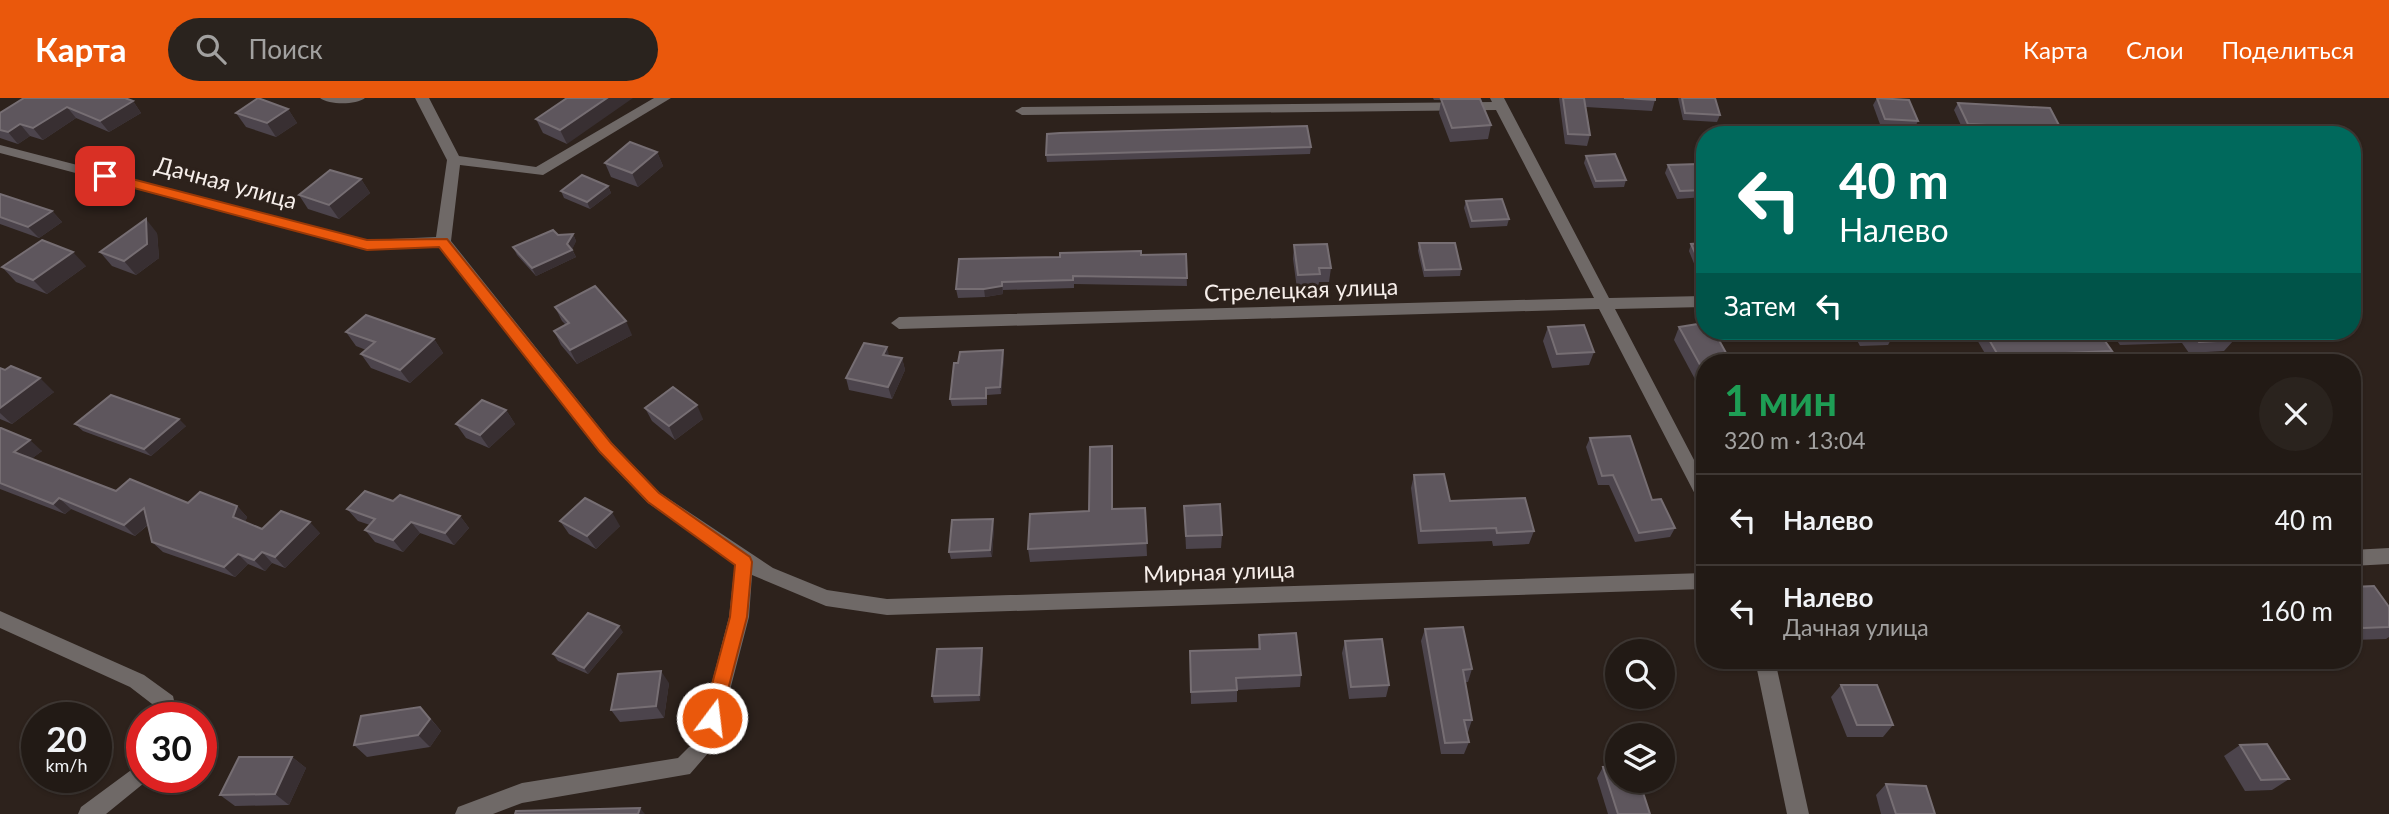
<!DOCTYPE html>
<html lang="ru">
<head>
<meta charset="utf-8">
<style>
	:root { --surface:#221a15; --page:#2a231e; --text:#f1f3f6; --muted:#a2a1a0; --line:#3f3834; --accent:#ea580c }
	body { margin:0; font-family:Lato,sans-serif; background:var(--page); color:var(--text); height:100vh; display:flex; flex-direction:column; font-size:26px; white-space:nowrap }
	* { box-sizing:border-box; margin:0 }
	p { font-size:23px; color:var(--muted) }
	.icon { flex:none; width:38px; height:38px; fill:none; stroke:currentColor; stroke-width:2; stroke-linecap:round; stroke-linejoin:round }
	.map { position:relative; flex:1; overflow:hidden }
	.side { position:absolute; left:1696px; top:256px; width:665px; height:315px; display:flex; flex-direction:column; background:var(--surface); border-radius:28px; box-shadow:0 2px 5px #0004,0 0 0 2px var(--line) }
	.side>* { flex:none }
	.hud { position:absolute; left:1696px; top:28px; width:665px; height:214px; border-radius:28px; box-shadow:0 2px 5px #0004,0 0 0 2px var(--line); background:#00695c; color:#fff; overflow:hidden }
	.tools { position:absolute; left:1605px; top:541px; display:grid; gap:14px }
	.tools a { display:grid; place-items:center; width:70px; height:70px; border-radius:50%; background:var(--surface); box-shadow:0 2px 5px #0004,0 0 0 2px var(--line); font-size:35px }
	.speed { position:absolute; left:21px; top:604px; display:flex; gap:14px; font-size:35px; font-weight:700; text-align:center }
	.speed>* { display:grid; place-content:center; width:91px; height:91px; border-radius:50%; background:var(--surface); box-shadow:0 2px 5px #0004,0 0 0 2px var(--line); line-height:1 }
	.speed small { font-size:18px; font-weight:400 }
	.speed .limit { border:10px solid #d22; background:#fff; color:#111 }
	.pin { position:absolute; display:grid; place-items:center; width:60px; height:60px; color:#fff; margin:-30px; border-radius:14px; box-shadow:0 4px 10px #0006 }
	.me { position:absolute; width:77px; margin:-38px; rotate:15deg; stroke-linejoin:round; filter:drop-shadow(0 0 5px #0008) }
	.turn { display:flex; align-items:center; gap:24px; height:147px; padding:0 28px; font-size:32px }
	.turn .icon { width:91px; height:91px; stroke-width:2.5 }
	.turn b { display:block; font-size:49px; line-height:60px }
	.then { display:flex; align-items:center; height:66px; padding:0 28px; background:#0003; gap:14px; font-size:26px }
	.round { display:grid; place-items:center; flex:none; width:74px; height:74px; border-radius:37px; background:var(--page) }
	.headline { display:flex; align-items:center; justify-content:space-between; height:119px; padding:0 28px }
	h1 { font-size:42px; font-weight:700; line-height:52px; color:#1e9e55 }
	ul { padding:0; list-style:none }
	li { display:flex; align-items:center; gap:21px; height:91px; padding:0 28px; border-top:2px solid var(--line) }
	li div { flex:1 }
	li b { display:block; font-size:26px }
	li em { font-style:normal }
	header { display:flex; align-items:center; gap:42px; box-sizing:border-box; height:98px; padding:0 35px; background:var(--accent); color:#fff }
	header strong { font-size:33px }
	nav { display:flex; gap:38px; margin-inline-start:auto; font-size:24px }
	.search { width:490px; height:63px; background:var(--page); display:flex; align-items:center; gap:18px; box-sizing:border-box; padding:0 24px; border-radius:38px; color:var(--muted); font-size:26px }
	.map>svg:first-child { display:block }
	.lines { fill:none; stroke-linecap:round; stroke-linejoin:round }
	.minor { fill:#6f6967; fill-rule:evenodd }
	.wall { fill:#4c444c }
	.shaded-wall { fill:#382f32 }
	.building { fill:#5e565d; stroke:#766e73; stroke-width:2 }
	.route { fill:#ea580c; stroke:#983908; stroke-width:2 }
	.labels { text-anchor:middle; stroke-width:6; stroke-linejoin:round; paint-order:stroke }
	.street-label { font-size:23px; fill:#f6eeea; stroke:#2d221c }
</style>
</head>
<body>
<header>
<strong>Карта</strong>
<div class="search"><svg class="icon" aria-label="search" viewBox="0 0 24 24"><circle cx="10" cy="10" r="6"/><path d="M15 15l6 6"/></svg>Поиск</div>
<nav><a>Карта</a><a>Слои</a><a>Поделиться</a></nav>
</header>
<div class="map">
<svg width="2389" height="716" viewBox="0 0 2389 716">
	<rect width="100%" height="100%" fill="#2d221c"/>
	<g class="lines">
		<!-- minor -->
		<g class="minor">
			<path d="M320 0H365C356 7 329 7 320 0Z"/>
			<polygon points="415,0 429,0 459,58 536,69 654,0 671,0 543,77 460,67 451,143 612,345 660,395 773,470 827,492 887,501 1704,475 1704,491 887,517 826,508 752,477 749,519 716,646 690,676 522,705 493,716 455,716 458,709 522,685 678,660 697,641 729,519 735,465 648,405 600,355 439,149 367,152 0,55 0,47 367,142 436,139 447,62"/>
			<polygon points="1490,0 1504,0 1609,200 1704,198 1704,209 1615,211 1704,381 1704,404 1698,402 1599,211 899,231 891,225 899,219 1594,200 1496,12 1022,17 1015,13 1022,9 1492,4"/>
			<polygon points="2389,450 2389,466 2352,468 2352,452"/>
			<polygon points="0,513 144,577 173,598 178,620 158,620 156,609 130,589 0,530"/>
			<polygon points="1755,562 1775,562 1809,716 1787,716"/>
			<polygon points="142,664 142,679 149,681 106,716 78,716 81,709"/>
		</g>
	</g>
	<!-- wall -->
	<g class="wall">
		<polygon points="567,0 567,46 543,35 536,21"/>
		<polygon points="1433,0 1472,0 1491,27 1488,41 1450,44 1439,15 1441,2 1434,2"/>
		<polygon points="1559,0 1655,0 1655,2 1652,13 1586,9 1590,37 1587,48 1565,46"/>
		<polygon points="1678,0 1715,0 1720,17 1717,24 1683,22"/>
		<polygon points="1877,0 1918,23 1914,31 1881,29 1873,7"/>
		<polygon points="133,3 141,15 109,34 76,20 43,42 30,38 18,46 0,40 0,15"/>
		<polygon points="1958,5 2061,31 2058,37 1964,34 1954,12"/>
		<polygon points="288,11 297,25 276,39 246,29 236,15"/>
		<polygon points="1311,49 1310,56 1047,64 1046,57"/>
		<polygon points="657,54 663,68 638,89 611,79 605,65"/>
		<polygon points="1586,58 1626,82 1624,89 1594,90 1584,65"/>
		<polygon points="1668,67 1704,81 1704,99 1677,101 1665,75"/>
		<polygon points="361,81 370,95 339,121 308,111 299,97"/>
		<polygon points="608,88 611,95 590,111 564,100 561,93"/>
		<polygon points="0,96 52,113 62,124 39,140 0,126"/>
		<polygon points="1466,103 1509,121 1507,128 1470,130 1464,110"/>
		<polygon points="157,135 159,160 136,177 112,168 100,154"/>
		<polygon points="573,136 576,143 572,151 576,159 536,178 517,157 513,149 558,137"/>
		<polygon points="1419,145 1461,171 1460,178 1424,179 1418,153"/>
		<polygon points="1704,145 1704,173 1697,173 1689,153 1691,146"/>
		<polygon points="1294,147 1331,170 1329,184 1319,184 1318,190 1297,191 1293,161"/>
		<polygon points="1186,156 1187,188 1074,186 1074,190 1003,192 1003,196 985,199 958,200 956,191 1141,157"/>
		<polygon points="86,168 47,196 16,184 2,169"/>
		<polygon points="555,209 632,237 577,266 561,247 554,233 566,227 562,223"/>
		<polygon points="1548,229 1594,254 1589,267 1552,270 1543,243"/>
		<polygon points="1679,229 1704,264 1704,298 1674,242"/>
		<polygon points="1852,233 1896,233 1888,247 1860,248"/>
		<polygon points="1974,233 2098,233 2112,253 2104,264 1990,264 1973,235"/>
		<polygon points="2110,233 2226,233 2234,242 2224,253 2189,255 2182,245 2120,247"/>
		<polygon points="346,234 434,241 443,255 410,285 371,270 361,256 366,252 356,248"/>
		<polygon points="1003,252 1004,259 1001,296 987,297 987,307 952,308 950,301 958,265"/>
		<polygon points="889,258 902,260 905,272 892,301 849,292 846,280"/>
		<polygon points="0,270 54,294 12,326 0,321"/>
		<polygon points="645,310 703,321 675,342 652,323"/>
		<polygon points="506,312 515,326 489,350 466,340 456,326"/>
		<polygon points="75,326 186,328 151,358 83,333"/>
		<polygon points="0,330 42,353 31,361 116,393 188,405 237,408 247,419 245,424 262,431 320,435 285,470 272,465 265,473 248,466 235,479 163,454 152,444 148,427 135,438 71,411 65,416 0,391"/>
		<polygon points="1590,340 1652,402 1675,430 1670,439 1635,444 1609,387 1598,387 1586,349"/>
		<polygon points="1112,348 1113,411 1145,410 1147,458 1030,464 1028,451 1089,413"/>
		<polygon points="1414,377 1450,403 1534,433 1529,446 1493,448 1492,443 1418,446 1411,390"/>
		<polygon points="393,403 460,418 469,430 454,447 420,435 403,454 375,444 365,432 370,427 358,423 347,411"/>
		<polygon points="1184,408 1222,437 1221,450 1186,451"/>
		<polygon points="560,423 620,428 596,451 569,436"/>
		<polygon points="994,428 992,459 951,461 949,454"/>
		<polygon points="2352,489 2389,509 2389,539 2386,541 2352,542"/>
		<polygon points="1425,531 1472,571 1468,584 1465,584 1472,622 1468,634 1467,634 1469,644 1464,656 1441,656 1421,543"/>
		<polygon points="623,534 588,576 558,563 553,556"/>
		<polygon points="1259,537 1301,577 1300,589 1237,592 1237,604 1191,606 1190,553 1258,551"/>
		<polygon points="1345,543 1389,587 1386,599 1349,601 1342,555"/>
		<polygon points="983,556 980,603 934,605 932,598"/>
		<polygon points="2103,562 2148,562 2144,565 2106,567"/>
		<polygon points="669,585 664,620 620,624 611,612"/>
		<polygon points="1841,587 1893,627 1883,639 1847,639 1831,599"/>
		<polygon points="431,621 441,633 430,649 367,659 354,647"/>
		<polygon points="2240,647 2289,681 2272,692 2245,693 2224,658"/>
		<polygon points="292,659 306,670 289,707 235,708 220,697"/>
		<polygon points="1603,669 1650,716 1608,716 1597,680"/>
		<polygon points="1886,686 1935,716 1881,716 1876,697"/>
	</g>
	<!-- shaded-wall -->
	<g class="shaded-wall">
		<polygon points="607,0 633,0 567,46 560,32"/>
		<polygon points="133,3 141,15 109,34 100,23"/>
		<polygon points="67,9 76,20 43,42 33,30"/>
		<polygon points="288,11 297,25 276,39 267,25"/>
		<polygon points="20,26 30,38 18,46 8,34"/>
		<polygon points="657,54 663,68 638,89 632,75"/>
		<polygon points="361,81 370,95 339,121 329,107"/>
		<polygon points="608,88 611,95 590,111 587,104"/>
		<polygon points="52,113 62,124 39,140 28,129"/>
		<polygon points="146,121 157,135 159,160 136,177 124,163"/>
		<polygon points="573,136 576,143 572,152 576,159 536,178 532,170 567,146"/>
		<polygon points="73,154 86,168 47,196 33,182"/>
		<polygon points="1002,184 1003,196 985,199 984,191"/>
		<polygon points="626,223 632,237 577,266 570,252"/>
		<polygon points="434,241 443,255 410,285 400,272"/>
		<polygon points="887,249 890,261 883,257"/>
		<polygon points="1003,252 1004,259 1001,296 1000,289"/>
		<polygon points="902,260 905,272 892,301 888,289"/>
		<polygon points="40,280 54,294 12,326 0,315 0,310"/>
		<polygon points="697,307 703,321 675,342 669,328"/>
		<polygon points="506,312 515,326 489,350 480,337"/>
		<polygon points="179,321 186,328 151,358 144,351"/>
		<polygon points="30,342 42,353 26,365 14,354"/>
		<polygon points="1112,348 1113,362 1113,424 1112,411"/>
		<polygon points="59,400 71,411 65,416 53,406"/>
		<polygon points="237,408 247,419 243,430 233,419"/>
		<polygon points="144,410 155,420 135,438 124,427"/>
		<polygon points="612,414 620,428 596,451 587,438"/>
		<polygon points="460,418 469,430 454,447 445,435"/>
		<polygon points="993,421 994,428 992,459 990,452"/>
		<polygon points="310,424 320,435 285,470 275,459"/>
		<polygon points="411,424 420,435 403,454 393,442"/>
		<polygon points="262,454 272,465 265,473 254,462"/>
		<polygon points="238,456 248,466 235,479 224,469"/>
		<polygon points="619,528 623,534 588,576 584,570"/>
		<polygon points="982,550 983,556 980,603 979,597"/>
		<polygon points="661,573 669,585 664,620 656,608"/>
		<polygon points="420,609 441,633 430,649 418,637"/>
		<polygon points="292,659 306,670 289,707 275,696"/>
		<polygon points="640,710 645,716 638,716"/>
	</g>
	<!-- building -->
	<g class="building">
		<polygon points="24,0 125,0 133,3 100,23 67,9 33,30 20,26 8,34 0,32 0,15"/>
		<polygon points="258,0 288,11 267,25 236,15"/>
		<polygon points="567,0 607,0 560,32 536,21"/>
		<polygon points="1563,0 1584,0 1590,37 1568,36"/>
		<polygon points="1624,0 1655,0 1655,2"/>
		<polygon points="1682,0 1715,0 1720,17 1685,15"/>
		<polygon points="1877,0 1909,2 1918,23 1885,21"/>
		<polygon points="1441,1 1480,1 1491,27 1452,30"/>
		<polygon points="1958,5 2050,10 2061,31 1968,26"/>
		<polygon points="1307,28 1311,49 1046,57 1047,36 1060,35"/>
		<polygon points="630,44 657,54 632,75 605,65"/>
		<polygon points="1615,56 1626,82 1596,83 1586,58"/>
		<polygon points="1698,66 1704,81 1704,92 1680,93 1668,67"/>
		<polygon points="330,72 361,81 329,107 299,97"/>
		<polygon points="582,77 608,88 587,104 561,93"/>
		<polygon points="0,96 52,113 28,129 0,119"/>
		<polygon points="1502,101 1509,121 1472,123 1466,103"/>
		<polygon points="146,121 147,146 124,163 100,154"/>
		<polygon points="553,132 558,137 573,136 567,146 572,152 532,170 513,149"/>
		<polygon points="42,142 73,154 33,182 2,169"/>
		<polygon points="1419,145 1455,145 1461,171 1425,172"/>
		<polygon points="1704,145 1704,166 1700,166 1691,146"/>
		<polygon points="1327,146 1331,170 1319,170 1320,176 1298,177 1294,147"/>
		<polygon points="1141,153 1141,157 1186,156 1187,180 1073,178 1073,182 1002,184 1002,188 984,191 956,191 959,161 1060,159 1060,155"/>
		<polygon points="595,188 626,223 570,252 554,233 569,225 555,209"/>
		<polygon points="366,217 434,241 400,272 361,256 375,244 346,234"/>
		<polygon points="1704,225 1704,233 1714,233 1731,264 1704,264 1704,274 1679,229"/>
		<polygon points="1584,227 1594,254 1557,256 1548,229"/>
		<polygon points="1984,233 2098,233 2112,253 2044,256 2050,264 2016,264 2011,257 1998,257"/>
		<polygon points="2126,233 2226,233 2234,242 2199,244 2191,234 2129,237"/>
		<polygon points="864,245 887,249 883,257 902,260 888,289 846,280"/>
		<polygon points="1003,252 1000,289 986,290 986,300 950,301 954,265 958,265 960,254"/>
		<polygon points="11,268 40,280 0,310 0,270 5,272"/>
		<polygon points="673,289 697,307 669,328 645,310"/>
		<polygon points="111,297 179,321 144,351 75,326"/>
		<polygon points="482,302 506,312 480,337 456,326"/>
		<polygon points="0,330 1,330 30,342 14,354 116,393 130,381 188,405 200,394 237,408 233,419 262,431 281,413 310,424 275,459 262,454 254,462 238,456 224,469 152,444 144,410 124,427 59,400 53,406 0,385"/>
		<polygon points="1630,338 1652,402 1661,401 1675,430 1639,435 1613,377 1602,378 1590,340"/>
		<polygon points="1112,348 1112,411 1145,410 1147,445 1028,451 1030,416 1089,413 1090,349"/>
		<polygon points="1444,376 1450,403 1525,400 1534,433 1497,435 1496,430 1421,433 1414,377"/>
		<polygon points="365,393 393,403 400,397 460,418 445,435 411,424 393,442 365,432 375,421 347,411"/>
		<polygon points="585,400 612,414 587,438 560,423"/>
		<polygon points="1220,406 1222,437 1186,438 1184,408"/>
		<polygon points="993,421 990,452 949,454 952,422"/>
		<polygon points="2374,488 2389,509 2389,529 2363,530 2352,514 2352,489"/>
		<polygon points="588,515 619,528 584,570 553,556"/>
		<polygon points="1463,529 1472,571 1463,572 1472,622 1464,622 1469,644 1445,645 1425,531"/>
		<polygon points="1296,535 1301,577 1236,580 1237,592 1191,594 1190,553 1260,551 1259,537"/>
		<polygon points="1382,541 1389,587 1351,589 1345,543"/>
		<polygon points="982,550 979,597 932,598 937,551"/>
		<polygon points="661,573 656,608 611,612 618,576"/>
		<polygon points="1841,587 1877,587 1893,627 1857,627"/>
		<polygon points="420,609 430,621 418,637 354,647 361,618"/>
		<polygon points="2267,646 2289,681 2261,682 2240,647"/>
		<polygon points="239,659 292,659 275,696 220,697"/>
		<polygon points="1617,668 1617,682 1639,682 1650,716 1618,716 1603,669"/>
		<polygon points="1886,686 1926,688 1935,716 1896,716"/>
		<polygon points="640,710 638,716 515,716 516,713"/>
	</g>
	<!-- route -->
	<polygon class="route" points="105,74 367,142 447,141 611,345 659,395 750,459 752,464 747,519 719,626 712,629 706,626 703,620 730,519 735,467 648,404 600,354 439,149 367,152 100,81 100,75"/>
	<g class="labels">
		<!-- street labels -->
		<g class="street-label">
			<text transform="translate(226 85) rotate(15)" y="8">Дачная улица</text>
			<text transform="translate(1301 192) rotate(-2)" y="8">Стрелецкая улица</text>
			<text transform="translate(1219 474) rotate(-2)" y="8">Мирная улица</text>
		</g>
	</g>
</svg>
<div class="tools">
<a><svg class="icon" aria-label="search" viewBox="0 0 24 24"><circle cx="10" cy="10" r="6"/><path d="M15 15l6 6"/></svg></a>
<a><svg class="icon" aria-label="layers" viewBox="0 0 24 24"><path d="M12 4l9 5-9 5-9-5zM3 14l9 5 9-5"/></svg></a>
</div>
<div class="speed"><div>20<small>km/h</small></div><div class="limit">30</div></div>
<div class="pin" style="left:105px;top:78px;background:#d93025"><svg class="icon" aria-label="arrive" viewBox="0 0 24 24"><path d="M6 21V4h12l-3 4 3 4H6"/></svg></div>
<svg class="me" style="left:712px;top:620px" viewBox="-20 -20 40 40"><circle r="17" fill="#ea580c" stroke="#fff" stroke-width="3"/><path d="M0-11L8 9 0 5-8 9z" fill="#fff"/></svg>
<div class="hud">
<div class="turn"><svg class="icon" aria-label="left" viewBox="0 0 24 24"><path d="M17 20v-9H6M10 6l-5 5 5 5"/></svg><div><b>40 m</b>Налево</div></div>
<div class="then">Затем<svg class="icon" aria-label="left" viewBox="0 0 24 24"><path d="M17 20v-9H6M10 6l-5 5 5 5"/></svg></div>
</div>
<section class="side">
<div class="headline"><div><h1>1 мин</h1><p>320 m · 13:04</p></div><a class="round"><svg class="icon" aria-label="close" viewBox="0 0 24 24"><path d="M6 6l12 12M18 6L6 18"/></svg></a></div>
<ul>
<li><svg class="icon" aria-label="left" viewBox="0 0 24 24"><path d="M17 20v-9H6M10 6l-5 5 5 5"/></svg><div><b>Налево</b></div><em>40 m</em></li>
<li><svg class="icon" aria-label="left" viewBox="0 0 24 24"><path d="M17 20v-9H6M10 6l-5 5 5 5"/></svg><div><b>Налево</b><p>Дачная улица</p></div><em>160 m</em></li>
</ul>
</section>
</div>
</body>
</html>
